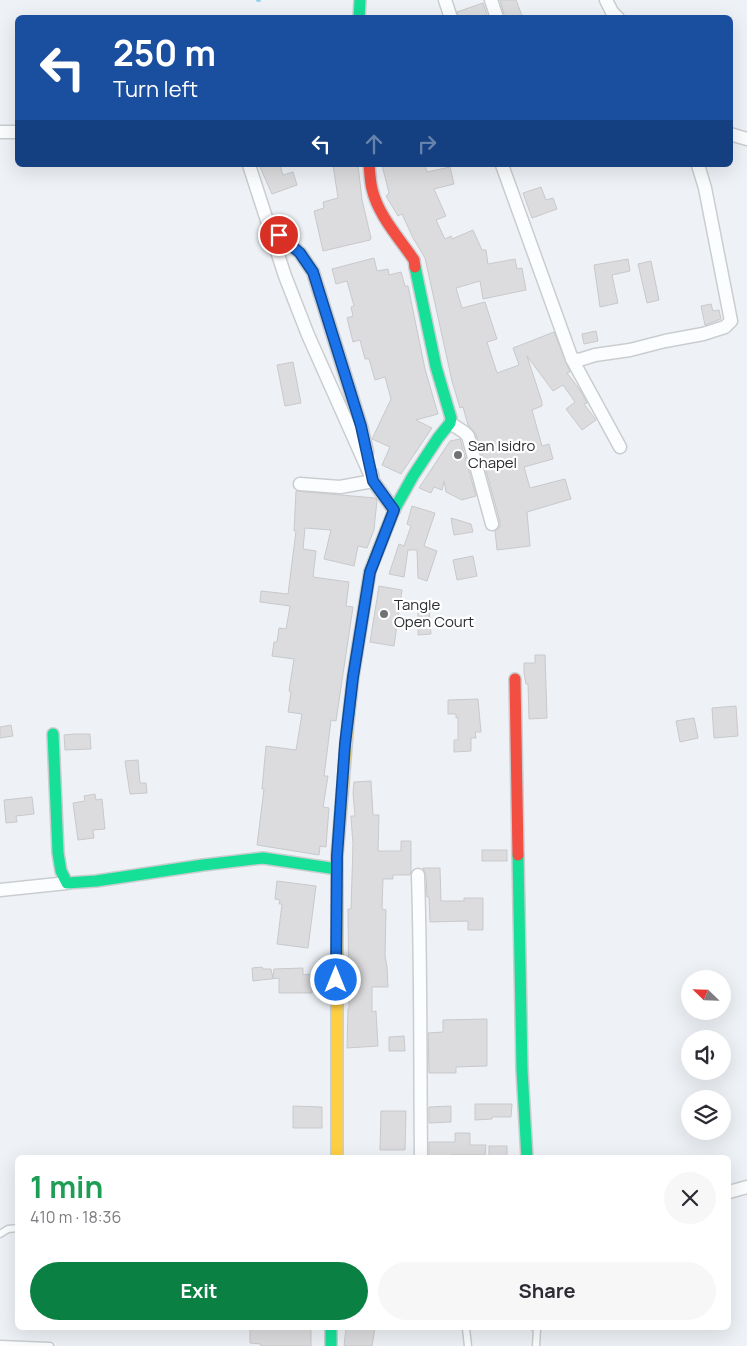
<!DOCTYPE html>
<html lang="en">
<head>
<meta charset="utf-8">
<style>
	:root { --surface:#fff; --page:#f7f7f7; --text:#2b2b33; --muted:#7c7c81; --accent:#0b8043 }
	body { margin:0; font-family:Manrope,sans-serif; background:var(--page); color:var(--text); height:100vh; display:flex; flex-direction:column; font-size:19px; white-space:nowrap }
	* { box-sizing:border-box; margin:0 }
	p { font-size:16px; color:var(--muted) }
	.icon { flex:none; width:28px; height:28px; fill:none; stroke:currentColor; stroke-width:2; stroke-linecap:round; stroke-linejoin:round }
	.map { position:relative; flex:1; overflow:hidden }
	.details { position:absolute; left:15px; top:1155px; width:716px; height:175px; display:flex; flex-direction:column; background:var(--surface); border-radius:8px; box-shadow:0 5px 20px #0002 }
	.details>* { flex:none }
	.hud { position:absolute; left:15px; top:15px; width:718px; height:152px; border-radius:8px; box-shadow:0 5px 20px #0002; background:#1a4fa0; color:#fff; overflow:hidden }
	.needle { width:32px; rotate:293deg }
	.controls { position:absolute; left:681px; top:970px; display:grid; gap:10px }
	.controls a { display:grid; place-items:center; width:50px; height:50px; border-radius:50%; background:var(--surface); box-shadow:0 5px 20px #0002; font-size:25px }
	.pin { position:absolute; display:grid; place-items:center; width:42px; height:42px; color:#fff; margin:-21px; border:2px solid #fff; border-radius:50%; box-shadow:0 1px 5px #0007 }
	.me { position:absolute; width:55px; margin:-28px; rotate:0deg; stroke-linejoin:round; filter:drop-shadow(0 0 4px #0008) }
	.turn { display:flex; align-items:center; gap:18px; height:105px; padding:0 15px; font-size:22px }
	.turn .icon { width:65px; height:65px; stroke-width:2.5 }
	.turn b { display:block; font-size:35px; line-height:42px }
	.lanes { display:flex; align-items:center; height:48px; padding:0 15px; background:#0003; justify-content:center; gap:25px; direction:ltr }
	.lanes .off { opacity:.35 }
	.round { display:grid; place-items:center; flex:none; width:52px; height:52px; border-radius:26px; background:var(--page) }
	.headline { display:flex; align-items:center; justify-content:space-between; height:85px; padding:0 15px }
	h1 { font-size:30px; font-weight:700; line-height:38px; color:#1e9e55 }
	.cta { display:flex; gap:10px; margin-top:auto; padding:10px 15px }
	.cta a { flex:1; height:58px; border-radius:30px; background:var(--accent); color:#fff; font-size:20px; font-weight:700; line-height:58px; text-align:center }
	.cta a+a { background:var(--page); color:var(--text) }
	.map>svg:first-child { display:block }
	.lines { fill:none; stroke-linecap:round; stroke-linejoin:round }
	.stream { stroke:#96d0e5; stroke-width:4 }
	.building { fill:#dcdbdd; stroke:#c9c9cb }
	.lane-casing { stroke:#cacdd0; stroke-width:9 }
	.street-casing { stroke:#cacdd0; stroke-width:15 }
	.fast-casing { stroke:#cacdd0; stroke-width:14 }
	.slow-casing { stroke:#cacdd0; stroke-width:14 }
	.jam-casing { stroke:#cacdd0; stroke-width:14 }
	.lane { stroke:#fcfdfe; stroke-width:6 }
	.street { stroke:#fcfdfe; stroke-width:12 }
	.fast { stroke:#16e098; stroke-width:11 }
	.slow { stroke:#ffcf43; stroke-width:11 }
	.jam { stroke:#f24e42; stroke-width:11 }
	.route-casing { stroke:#114b97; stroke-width:12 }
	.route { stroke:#1a73e8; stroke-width:9 }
	.poi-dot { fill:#6f7276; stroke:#fff; stroke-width:2 }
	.labels { text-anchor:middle; stroke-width:4.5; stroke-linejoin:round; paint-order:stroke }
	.poi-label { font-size:15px; fill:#2b2d31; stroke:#fff; text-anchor:start }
</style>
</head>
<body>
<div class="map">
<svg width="747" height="1346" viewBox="0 0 747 1346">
	<rect width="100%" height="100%" fill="#eef2f6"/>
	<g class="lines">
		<!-- stream -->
		<polyline class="stream" points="258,0 259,0"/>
	</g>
	<!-- building -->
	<g class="building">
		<polygon points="500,0 516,0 523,18 505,18"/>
		<polygon points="483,3 488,18 459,18 457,12"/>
		<polygon points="267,165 280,165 283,175 293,172 297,185 272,194 260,167"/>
		<polygon points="333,165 358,165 362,200 371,238 370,240 323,251 314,211 324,208 323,202 338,198"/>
		<polygon points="382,165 425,165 427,172 450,167 454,184 434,189 446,216 436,220 445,239 451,236 452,239 473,230 482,250 486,250 488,264 515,259 517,269 522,268 526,290 483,299 480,281 456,288 462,308 485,302 497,339 487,342 497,373 519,365 513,348 554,332 570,372 567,373 580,390 587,403 584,404 596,420 582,430 566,409 575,402 563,385 553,391 527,356 542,402 542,406 532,410 542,446 549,444 553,459 524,467 530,488 565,479 571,499 527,512 530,546 497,550 495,531 500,527 500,522 476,434 468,425 463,407 460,408 452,381 425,258 413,238 402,214 398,216 386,196 389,193"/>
		<polygon points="541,187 546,200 553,198 557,209 532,218 523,193"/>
		<polygon points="374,258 377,271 388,269 389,275 401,272 405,286 408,286 425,369 438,414 416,420 432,428 401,474 382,465 390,447 372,439 391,399 385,377 375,380 369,359 365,359 360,340 353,342 347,318 353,316 351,307 354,306 347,281 336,284 332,269"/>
		<polygon points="628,259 630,271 612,275 618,303 600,307 594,265"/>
		<polygon points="651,261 659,300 647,303 638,264"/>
		<polygon points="711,304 713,311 719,310 721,319 705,325 701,306"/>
		<polygon points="596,331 598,341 584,344 582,334"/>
		<polygon points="293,362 301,403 285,406 277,365"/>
		<polygon points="460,439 476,496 462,500 446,492 444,481 442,490 434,487 431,493 419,488 450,441"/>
		<polygon points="296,491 375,498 377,500 374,530 367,548 358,546 354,566 324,559 331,530 305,528 303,549 316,551 313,577 349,582 346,606 353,607 336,721 331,720 327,753 324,776 328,776 323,807 329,808 327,833 326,847 320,846 319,855 257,845 264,789 262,789 266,746 296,750 302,714 288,712 291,692 289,691 294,659 272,656 274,642 277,642 279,628 286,629 290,606 260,602 261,591 288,594 296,531 294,531"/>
		<polygon points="412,506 435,513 424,546 437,551 427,581 418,578 417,550 408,550 404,577 389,574 399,544 404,546 411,526 407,524"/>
		<polygon points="451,518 471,524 473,532 454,535"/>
		<polygon points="473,556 477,576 457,580 453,560"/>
		<polygon points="379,586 402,590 394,646 370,642"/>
		<polygon points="429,608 431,634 418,635 418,609"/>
		<polygon points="535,655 545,655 547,718 529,719 528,684 526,684 524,673 524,663 535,663"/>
		<polygon points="478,699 481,732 475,732 476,738 471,738 471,751 454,752 454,740 458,740 458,717 456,718 456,714 448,714 448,700"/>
		<polygon points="736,706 738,736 714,738 712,708"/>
		<polygon points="694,718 698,738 680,742 676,721"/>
		<polygon points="11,725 13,736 0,738 0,727"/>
		<polygon points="74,734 90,734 91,749 65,750 64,735"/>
		<polygon points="138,760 140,783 146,783 147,793 130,794 125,761"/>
		<polygon points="371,781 373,815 379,815 378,851 401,851 401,841 411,841 411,870 410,875 393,875 393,879 383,879 382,909 386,910 385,956 387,967 388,987 372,987 372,1012 376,1011 378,1046 347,1048 348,1009 349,1009 348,909 351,909 353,844 351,818 351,816 355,816 353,793 354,782"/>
		<polygon points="95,794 96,800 102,799 105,829 93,830 94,838 78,840 73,803 85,801 84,796"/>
		<polygon points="32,797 34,814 16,816 17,822 6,823 4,800"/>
		<rect x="482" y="850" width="25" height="11"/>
		<polygon points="423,868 440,868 441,901 464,901 464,898 483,898 483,930 468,930 468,921 430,922 429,897 427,897 426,875"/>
		<polygon points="277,881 316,886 308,948 277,944 282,904 279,904 280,900 275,899"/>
		<polygon points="262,967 263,969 271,969 273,978 274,969 303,968 303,975 312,974 312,993 279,993 279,978 253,981 252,968"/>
		<polygon points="487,1019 487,1066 456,1067 456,1073 429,1073 428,1033 443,1032 443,1020"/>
		<polygon points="404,1036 405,1051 389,1051 389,1037"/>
		<polygon points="475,1104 512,1104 511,1117 492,1117 492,1119 475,1120"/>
		<polygon points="293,1106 322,1107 322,1128 293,1128"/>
		<polygon points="451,1106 451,1122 429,1123 429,1107"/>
		<polygon points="381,1111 406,1111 405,1150 380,1150"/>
		<polygon points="455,1133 470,1133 470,1145 486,1145 485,1155 450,1155 450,1158 429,1158 429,1142 455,1142"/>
		<rect x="489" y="1146" width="18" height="12"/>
		<polygon points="254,1328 311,1328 311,1346 261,1346 261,1344 250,1343 250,1329 254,1330"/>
		<polygon points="346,1328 375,1328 372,1346 344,1346"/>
	</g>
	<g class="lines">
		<!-- lane casing -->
		<g class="lane-casing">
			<g id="lane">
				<polyline points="0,1234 8,1229 18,1228"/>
				<polyline points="466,1328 468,1346"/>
				<polyline points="535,1328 537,1329 536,1346"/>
				<polyline points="0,1344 50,1346"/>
			</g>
		</g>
		<!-- street casing -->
		<g class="street-casing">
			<g id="street">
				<polyline points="445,0 451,18"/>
				<polyline points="491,0 497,18"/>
				<polyline points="606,0 612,12 618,18"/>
				<polyline points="0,132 18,132"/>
				<polyline points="730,134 747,139"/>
				<polyline points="249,165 285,276 308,335 373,481 340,487 300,484"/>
				<polyline points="502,165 572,359 620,447"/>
				<polyline points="269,227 300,253 313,272 361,426 367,452"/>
				<polyline points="572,359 579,360 595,355 630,350 665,341 703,334 725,327 731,321 705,188 698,165"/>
				<polyline points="450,423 464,432 468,436 492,524"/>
				<polyline points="372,474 373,481 394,510"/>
				<path d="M418 875C421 969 420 1063 421 1158"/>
				<polyline points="0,890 67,883"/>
				<polyline points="729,1192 747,1187"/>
			</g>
		</g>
		<!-- fast casing -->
		<g class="fast-casing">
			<g id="fast">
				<polyline points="359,18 360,0"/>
				<polyline points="348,722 353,677 370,571 394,510 413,476 438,438 450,423 451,418 436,367 415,267"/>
				<polyline points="53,734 58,853 61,871 67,883 96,881 203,865 263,858 337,869"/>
				<polyline points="518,855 522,1070 527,1158"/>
				<polyline points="331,1328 331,1346"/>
			</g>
		</g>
		<!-- slow casing -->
		<g class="slow-casing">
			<polyline id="slow" points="337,1158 337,856 348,722"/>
		</g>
		<!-- jam casing -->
		<g class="jam-casing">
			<g id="jam">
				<path d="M369 165C370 173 370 181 372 189 378 215 399 238 414 260L415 267"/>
				<polyline points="515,679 518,855"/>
			</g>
		</g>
		<!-- lane -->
		<use href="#lane" class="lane"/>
		<!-- street -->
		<use href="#street" class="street"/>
		<!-- fast -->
		<use href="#fast" class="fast"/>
		<!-- slow -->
		<use href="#slow" class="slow"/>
		<!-- jam -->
		<use href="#jam" class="jam"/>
	</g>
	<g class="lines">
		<!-- route casing -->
		<g class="route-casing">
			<polyline id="route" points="279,235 300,253 313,272 361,426 373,481 394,510 370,572 353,677 345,744 337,856 336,980"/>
		</g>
		<!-- route -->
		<use href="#route" class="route"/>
	</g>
	<!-- markers -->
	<g class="poi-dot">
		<circle cx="458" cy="455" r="5"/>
		<circle cx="384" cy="614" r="5"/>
	</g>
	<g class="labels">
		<!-- poi labels -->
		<g class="poi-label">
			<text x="468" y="451">San Isidro<tspan x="468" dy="17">Chapel</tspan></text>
			<text x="394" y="610">Tangle<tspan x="394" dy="17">Open Court</tspan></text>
		</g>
	</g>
</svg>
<div class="controls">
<a><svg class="needle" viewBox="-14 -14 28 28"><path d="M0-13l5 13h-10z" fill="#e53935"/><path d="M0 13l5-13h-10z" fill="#7c7c81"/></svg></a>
<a><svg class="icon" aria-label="sound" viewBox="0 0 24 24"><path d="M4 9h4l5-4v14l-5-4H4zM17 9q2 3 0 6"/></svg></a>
<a><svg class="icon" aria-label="layers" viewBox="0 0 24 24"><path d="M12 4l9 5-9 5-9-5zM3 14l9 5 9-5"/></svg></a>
</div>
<div class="pin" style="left:279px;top:235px;background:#d93025"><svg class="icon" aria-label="arrive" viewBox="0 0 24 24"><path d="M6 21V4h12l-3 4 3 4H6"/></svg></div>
<svg class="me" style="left:336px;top:980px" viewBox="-20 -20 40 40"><circle r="17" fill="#1a73e8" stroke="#fff" stroke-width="3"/><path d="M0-11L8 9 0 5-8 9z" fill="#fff"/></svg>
<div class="hud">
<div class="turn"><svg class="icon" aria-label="left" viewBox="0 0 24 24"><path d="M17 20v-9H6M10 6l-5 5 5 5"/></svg><div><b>250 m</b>Turn left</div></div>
<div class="lanes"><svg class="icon" aria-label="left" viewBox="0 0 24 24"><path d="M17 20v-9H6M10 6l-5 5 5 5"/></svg><svg class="icon off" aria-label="ahead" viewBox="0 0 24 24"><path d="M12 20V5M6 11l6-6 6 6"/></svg><svg class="icon off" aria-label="right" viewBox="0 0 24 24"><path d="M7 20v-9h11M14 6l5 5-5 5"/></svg></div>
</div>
<section class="details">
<div class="headline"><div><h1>1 min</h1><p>410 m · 18:36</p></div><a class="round"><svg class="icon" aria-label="close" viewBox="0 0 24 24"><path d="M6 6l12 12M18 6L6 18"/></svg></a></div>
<div class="cta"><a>Exit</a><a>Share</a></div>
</section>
</div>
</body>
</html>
